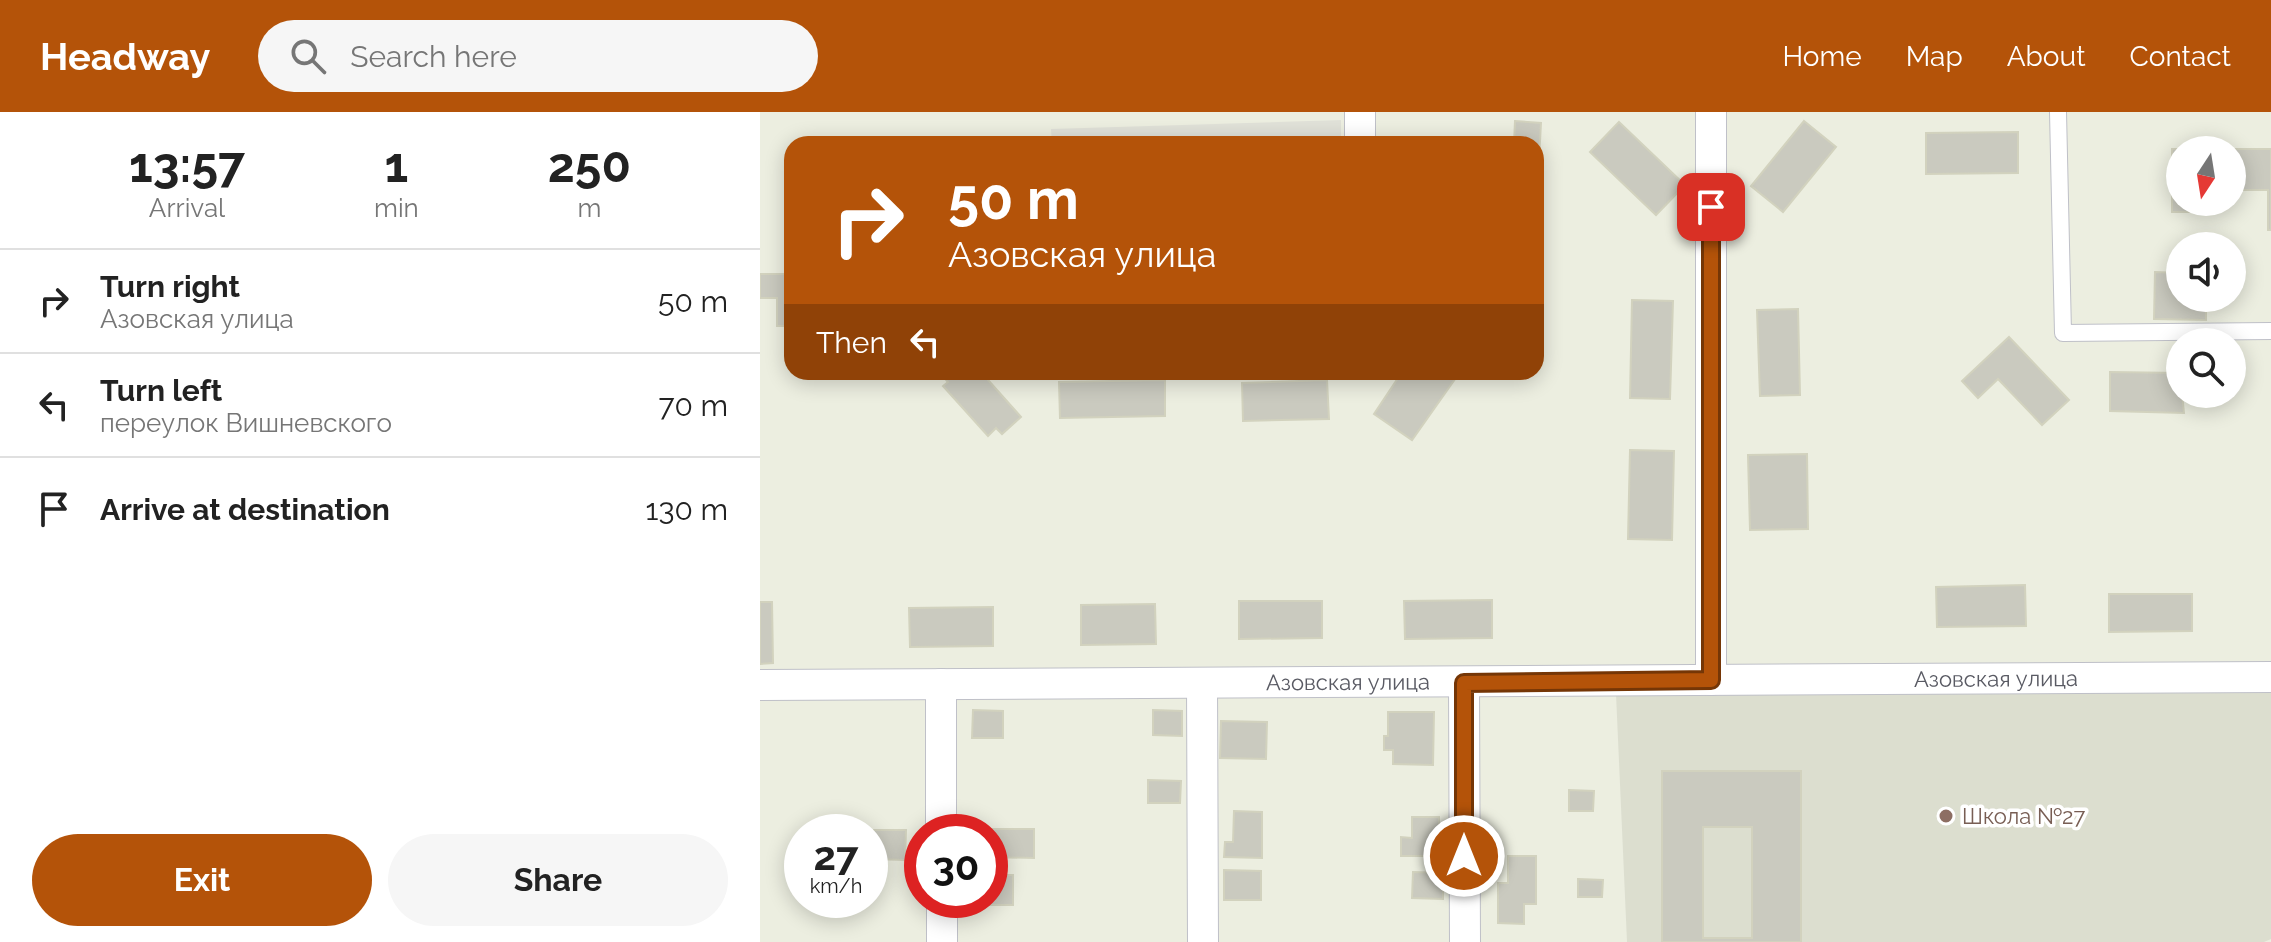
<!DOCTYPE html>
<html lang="en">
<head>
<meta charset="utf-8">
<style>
	:root { --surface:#fff; --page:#f6f6f6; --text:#222; --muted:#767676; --line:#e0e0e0; --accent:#b45309 }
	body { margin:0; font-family:Raleway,sans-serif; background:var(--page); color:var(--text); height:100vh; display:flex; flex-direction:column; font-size:30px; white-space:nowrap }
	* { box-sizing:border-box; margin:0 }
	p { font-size:26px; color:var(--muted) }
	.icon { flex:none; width:44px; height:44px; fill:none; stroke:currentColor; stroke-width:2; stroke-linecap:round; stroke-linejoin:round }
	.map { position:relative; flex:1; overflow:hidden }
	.side { display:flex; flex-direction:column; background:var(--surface); width:760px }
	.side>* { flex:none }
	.guide { position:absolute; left:24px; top:24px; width:760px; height:244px; border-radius:24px; box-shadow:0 4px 20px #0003; background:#b45309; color:#fff; overflow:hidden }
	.needle { width:52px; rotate:192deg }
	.buttons { position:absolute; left:1406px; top:24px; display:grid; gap:16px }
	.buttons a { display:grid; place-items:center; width:80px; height:80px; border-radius:50%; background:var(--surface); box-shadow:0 4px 20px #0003; font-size:40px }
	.speed { position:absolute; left:24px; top:702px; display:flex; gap:16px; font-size:40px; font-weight:700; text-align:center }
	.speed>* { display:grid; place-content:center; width:104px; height:104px; border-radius:50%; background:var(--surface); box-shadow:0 4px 20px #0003; line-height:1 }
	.speed small { font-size:20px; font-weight:400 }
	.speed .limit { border:12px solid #d22; background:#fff; color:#111 }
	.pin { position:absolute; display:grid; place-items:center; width:68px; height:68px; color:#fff; margin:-34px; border-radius:16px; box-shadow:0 4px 12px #0006 }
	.me { position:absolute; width:88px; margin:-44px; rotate:0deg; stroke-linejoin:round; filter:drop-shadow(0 0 6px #0008) }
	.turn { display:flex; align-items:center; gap:28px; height:168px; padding:0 32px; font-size:36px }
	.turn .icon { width:104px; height:104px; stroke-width:2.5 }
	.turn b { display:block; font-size:56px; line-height:68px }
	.then { display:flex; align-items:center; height:76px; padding:0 32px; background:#0003; gap:16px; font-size:30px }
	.eta { display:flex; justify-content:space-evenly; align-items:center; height:136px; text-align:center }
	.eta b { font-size:48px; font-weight:700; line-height:56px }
	.primary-button { display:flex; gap:16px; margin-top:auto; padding:16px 32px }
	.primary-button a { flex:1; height:92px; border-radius:48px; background:var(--accent); color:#fff; font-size:32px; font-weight:700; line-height:92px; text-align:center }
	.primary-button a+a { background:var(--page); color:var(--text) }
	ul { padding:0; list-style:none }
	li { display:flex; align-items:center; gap:24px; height:104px; padding:0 32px; border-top:2px solid var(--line) }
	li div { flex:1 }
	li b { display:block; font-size:30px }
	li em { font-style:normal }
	header { display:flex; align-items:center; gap:48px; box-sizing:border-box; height:112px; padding:0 40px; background:var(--accent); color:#fff }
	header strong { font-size:38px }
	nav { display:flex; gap:44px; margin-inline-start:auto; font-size:28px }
	.search { width:560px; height:72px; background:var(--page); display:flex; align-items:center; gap:20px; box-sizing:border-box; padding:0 28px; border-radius:44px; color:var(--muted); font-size:30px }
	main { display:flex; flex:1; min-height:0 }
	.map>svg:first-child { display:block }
	.industrial { fill:#e0e1d8 }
	.education { fill:#dcdecf }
	.building { fill:#cacabf; stroke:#d2d2be; stroke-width:2; fill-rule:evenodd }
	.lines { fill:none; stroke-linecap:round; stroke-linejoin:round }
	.lane-casing { stroke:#bfc0c8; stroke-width:18 }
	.street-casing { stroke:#bfc0c8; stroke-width:32 }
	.lane { stroke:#fff; stroke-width:16 }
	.street { stroke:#fff; stroke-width:30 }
	.route-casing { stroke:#753606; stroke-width:20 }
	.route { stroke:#b45309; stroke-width:14 }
	.education-dot { fill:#8d6e63; stroke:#fff; stroke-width:3 }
	.labels { text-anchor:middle; stroke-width:7; stroke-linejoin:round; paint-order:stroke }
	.street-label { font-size:22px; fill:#595a63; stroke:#fff }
	.education-label { font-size:22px; fill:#785e54; stroke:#fff; text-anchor:start }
</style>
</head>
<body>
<header>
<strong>Headway</strong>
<div class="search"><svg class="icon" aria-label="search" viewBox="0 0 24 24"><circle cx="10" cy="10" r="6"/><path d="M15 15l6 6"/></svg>Search here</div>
<nav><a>Home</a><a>Map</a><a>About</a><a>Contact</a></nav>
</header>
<main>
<section class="side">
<div class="eta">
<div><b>13:57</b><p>Arrival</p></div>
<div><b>1</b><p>min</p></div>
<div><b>250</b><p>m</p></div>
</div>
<ul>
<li><svg class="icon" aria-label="right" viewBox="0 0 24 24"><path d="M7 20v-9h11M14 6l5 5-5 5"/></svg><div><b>Turn right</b><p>Азовская улица</p></div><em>50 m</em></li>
<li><svg class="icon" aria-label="left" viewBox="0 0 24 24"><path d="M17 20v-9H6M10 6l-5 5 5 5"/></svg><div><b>Turn left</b><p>переулок Вишневского</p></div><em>70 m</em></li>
<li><svg class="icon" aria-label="arrive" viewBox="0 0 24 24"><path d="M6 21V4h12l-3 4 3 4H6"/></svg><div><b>Arrive at destination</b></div><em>130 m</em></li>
</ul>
<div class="primary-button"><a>Exit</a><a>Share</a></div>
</section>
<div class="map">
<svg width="1511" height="830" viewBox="0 0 1511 830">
	<rect width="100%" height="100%" fill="#eceee0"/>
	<!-- industrial -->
	<polygon class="industrial" points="581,8 581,32 292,32 291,17"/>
	<!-- education -->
	<polygon class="education" points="1511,581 1511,827 1504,830 867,830 856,582"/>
	<!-- building -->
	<g class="building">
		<polygon points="755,9 781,11 778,66 776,32 754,32"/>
		<polygon points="1044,9 1076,35 1023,100 991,74"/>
		<polygon points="859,10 925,73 896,103 830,40"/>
		<polygon points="1258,20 1258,61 1166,62 1166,21"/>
		<polygon points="204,25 205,32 128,32 128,30"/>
		<rect x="662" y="26" width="78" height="6"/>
		<polygon points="1412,37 1511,37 1511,118 1508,118 1508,78 1472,78 1472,38 1420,38 1420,90 1439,90 1439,100 1412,100"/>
		<polygon points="1395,160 1420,161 1420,186 1446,186 1446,208 1394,207"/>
		<polygon points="0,162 32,162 32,214 17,214 17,186 0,186"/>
		<polygon points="872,188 913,189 910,287 870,286"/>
		<polygon points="1038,197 1040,283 1000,284 997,198"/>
		<polygon points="1249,225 1309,288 1282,313 1238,267 1218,286 1202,269"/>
		<polygon points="179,260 221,260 261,305 242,322 236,316 228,324 183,274 188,270"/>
		<polygon points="642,260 700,260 652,328 614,302"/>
		<polygon points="1350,260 1420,261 1424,301 1350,299"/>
		<polygon points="405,268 405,304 300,306 299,270"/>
		<polygon points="567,268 569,307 483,309 482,271"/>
		<polygon points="870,338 914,339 912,428 868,427"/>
		<polygon points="1047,342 1048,417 990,418 988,343"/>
		<polygon points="1265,473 1266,514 1177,515 1176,475"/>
		<polygon points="1349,482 1432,482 1432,519 1349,520"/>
		<polygon points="732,488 732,526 645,527 644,489"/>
		<polygon points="479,489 562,489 562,526 479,527"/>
		<polygon points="0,490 12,490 13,551 0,552"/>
		<polygon points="395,492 396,532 321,533 321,493"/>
		<polygon points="233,495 233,534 150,535 149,496"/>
		<polygon points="213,598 243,599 243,626 212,626"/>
		<polygon points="393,598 422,599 422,624 393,623"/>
		<polygon points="628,600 674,600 673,653 633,652 633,638 624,638 624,624 628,624"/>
		<polygon points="461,609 507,610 506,647 460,646"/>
		<path d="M902 659H1041V830H902ZM943 715H992V826H943Z"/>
		<polygon points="388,668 421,669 420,691 388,691"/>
		<polygon points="809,678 834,679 833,699 809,699"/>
		<polygon points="474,699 502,700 502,746 464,745 465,730 473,730"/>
		<polygon points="652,705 679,705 679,744 641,744 641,725 652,726"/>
		<polygon points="223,717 274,717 274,746 230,745 230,720 223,720"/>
		<polygon points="114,718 146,718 145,748 113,747"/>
		<polygon points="748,744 776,744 776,792 764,792 764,812 738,811 738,771 748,771"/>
		<polygon points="464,758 501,759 501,788 464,788"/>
		<polygon points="653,760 683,761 683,787 652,786"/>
		<polygon points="230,763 253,763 253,793 223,793 223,788 230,788"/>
		<polygon points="818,767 843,768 842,785 818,785"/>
	</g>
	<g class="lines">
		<!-- lane casing -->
		<g class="lane-casing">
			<polyline id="lane" points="1298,0 1303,221 1511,219"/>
		</g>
		<!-- street casing -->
		<g class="street-casing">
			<g id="street">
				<polyline points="600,0 600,32"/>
				<polyline points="951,0 951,568"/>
				<polyline points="442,571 443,830"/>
				<polyline points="704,571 705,830"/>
				<polyline points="181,572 181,720"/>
				<path id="s1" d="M0 573 1511 565"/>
				<polyline points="182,788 182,830"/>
			</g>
		</g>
		<!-- lane -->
		<use href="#lane" class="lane"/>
		<!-- street -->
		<use href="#street" class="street"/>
	</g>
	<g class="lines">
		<!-- route casing -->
		<g class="route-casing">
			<polyline id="route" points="704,744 704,571 951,568 951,95"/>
		</g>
		<!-- route -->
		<use href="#route" class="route"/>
	</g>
	<!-- markers -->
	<circle class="education-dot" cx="1186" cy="704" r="8"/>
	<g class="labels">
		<!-- street labels -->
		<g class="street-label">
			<text dy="8" stroke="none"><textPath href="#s1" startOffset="1236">Азовская улица</textPath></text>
			<text dy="8" stroke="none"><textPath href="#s1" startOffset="588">Азовская улица</textPath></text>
		</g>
		<!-- education labels -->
		<g class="education-label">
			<text x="1202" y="712">Школа №27</text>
		</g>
	</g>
</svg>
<div class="buttons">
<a><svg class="needle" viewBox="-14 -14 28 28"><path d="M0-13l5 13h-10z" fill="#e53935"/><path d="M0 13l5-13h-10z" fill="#767676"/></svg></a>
<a><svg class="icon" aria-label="sound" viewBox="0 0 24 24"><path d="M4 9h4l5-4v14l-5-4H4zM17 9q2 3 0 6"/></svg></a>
<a><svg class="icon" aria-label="search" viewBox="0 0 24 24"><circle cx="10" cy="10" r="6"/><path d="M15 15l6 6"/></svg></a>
</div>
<div class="speed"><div>27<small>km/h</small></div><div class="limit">30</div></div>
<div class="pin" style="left:951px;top:95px;background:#d93025"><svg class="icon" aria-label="arrive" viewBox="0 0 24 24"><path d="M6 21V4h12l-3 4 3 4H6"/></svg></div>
<svg class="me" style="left:704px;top:744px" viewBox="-20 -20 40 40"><circle r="17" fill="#b45309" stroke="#fff" stroke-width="3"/><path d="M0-11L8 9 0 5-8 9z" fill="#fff"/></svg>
<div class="guide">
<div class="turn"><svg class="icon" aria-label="right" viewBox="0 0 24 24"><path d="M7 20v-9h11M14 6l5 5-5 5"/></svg><div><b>50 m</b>Азовская улица</div></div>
<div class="then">Then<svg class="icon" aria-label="left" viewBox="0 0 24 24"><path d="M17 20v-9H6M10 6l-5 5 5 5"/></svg></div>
</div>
</div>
</main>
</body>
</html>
